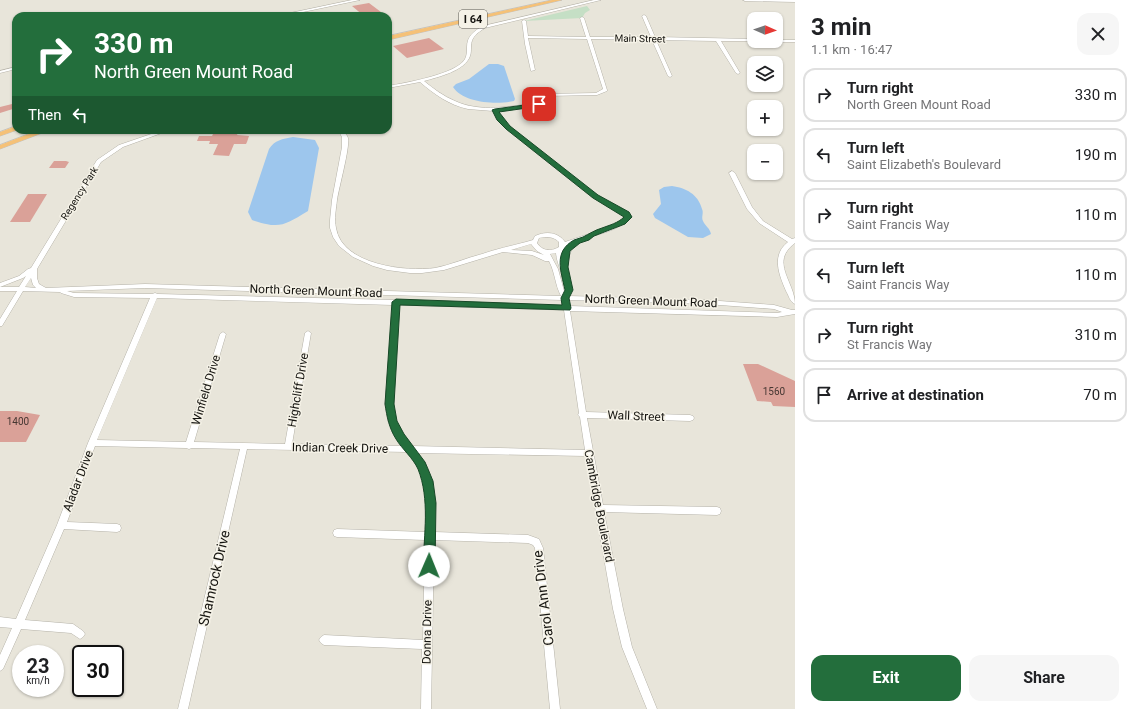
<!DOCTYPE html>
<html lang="en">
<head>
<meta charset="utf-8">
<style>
	:root { --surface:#fff; --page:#f6f6f6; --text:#202124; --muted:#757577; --line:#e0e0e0; --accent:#236e3c }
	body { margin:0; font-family:Roboto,sans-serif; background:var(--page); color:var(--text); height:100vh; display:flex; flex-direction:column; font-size:15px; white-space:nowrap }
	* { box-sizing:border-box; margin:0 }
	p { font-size:13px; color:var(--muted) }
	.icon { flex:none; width:22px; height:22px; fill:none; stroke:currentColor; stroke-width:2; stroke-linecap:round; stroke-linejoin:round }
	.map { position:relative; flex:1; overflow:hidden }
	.details { display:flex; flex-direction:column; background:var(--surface); width:340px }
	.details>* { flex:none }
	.banner { position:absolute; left:12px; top:12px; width:380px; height:122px; border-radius:12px; box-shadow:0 1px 3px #0004; background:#236e3c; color:#fff; overflow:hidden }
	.needle { width:26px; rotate:92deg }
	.tools { position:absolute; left:747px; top:12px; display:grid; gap:8px }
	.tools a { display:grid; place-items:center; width:36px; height:36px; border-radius:8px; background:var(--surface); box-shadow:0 1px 3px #0004; font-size:20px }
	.speed { position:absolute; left:12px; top:645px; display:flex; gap:8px; font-size:20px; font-weight:700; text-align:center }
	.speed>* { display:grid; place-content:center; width:52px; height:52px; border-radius:50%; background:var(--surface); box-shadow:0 1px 3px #0004; line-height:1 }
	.speed small { font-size:10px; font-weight:400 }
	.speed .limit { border:2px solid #111; border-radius:6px; background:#fff; color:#111 }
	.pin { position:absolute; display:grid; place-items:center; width:34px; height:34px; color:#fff; margin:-17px; border-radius:8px; box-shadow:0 2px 6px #0006 }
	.me { position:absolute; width:44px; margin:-22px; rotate:1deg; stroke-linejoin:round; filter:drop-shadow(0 0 3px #0008) }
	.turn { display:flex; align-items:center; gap:14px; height:84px; padding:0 16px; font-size:18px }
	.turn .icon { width:52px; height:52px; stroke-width:2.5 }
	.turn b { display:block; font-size:28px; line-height:34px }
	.then { display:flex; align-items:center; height:38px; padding:0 16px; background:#0003; gap:8px; font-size:15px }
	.round { display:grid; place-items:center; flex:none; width:42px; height:42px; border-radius:12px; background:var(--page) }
	.headline { display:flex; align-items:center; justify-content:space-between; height:68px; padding:0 16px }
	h1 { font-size:24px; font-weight:700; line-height:30px }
	.action { display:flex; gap:8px; margin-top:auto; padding:8px 16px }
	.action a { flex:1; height:46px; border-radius:12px; background:var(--accent); color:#fff; font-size:16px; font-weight:700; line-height:46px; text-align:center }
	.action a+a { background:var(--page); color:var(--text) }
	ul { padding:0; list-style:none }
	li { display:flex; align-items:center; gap:12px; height:54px; margin:0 8px 6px; padding:0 8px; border:2px solid var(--line); border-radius:12px }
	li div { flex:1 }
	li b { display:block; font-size:15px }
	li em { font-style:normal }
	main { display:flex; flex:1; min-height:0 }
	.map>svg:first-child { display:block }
	.green { fill:#c5dfc5 }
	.water { fill:#9dc6ed }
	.building { fill:#daa198 }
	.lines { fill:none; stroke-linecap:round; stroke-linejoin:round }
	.minor-casing { stroke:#b5b2a8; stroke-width:1 }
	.highway-casing { stroke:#c2c2c1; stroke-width:1 }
	.minor { fill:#fff; fill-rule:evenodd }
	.highway { fill:#f5c177; fill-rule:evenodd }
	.route { fill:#236e3c; stroke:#174827 }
	.labels { text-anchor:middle; stroke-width:3; stroke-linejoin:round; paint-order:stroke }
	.far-street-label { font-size:10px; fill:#151410; stroke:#f5f2e7 }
	.number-label { font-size:10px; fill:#463732 }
	.shield { fill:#f5f2e7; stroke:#585750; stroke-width:1 }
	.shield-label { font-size:11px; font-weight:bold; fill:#151410 }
	.street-label { font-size:12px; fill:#151410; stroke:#f5f2e7 }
	.near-street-label { font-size:14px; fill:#151410; stroke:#f5f2e7 }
</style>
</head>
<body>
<main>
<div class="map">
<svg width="795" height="709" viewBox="0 0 795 709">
	<rect width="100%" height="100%" fill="#e8e5da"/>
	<!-- green -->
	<polygon class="green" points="587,6 590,10 585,13 582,18 524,21"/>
	<!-- water -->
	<g class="water">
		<path d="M489 64H498L504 66 515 99 514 101C497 105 463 103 453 87L456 84 469 79Z"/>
		<path d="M293 137 315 140 319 148 308 211C283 226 280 229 252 220L248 212 269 149C275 140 282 139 293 137Z"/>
		<path d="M672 186C686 188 698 194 702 209 704 213 701 217 703 221 705 226 710 228 711 234L703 238 688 237 655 218 653 214 661 204 659 190 664 187Z"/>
	</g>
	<!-- building -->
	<g class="building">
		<polygon points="369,3 381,12 377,13 381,16 364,16 352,6"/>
		<polygon points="429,38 444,49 407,58 393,46"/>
		<polygon points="16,103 16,108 0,113 0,107"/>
		<polygon points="224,130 239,130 237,135 249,136 247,142 246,144 234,144 229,156 213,155 218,144 209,144 210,141 197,141 199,136 212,136 213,134 223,134"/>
		<polygon points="54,161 66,161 69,162 65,168 49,168"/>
		<polygon points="28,194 47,194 30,222 10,222"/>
		<polygon points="743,364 758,364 795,381 795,407 773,406 771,402 757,401"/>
		<polygon points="0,411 17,411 40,415 26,442 0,442"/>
	</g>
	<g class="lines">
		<!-- minor casing -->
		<g class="minor-casing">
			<g id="minor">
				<polygon points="352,0 360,0 284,16 276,16"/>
				<path d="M594 0H601L485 28C477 33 471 37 471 47 471 50 471 53 470 56 465 71 438 77 424 81 434 89 443 96 455 101 481 113 510 106 537 103L543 94H545L596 93 603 89 587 39 528 38 535 70 531 71 525 44 522 21 524 20 526 21 528 36 586 37 580 18 582 17 584 18 590 37H651L642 16 644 15 646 16 655 37 754 39V41H755H721L740 73 738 74 736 73 716 41 656 40 672 76 670 77 668 76 652 40 591 39 607 90V91L597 95 546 96 541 105 498 111 501 118 510 127 597 196 628 213 631 217C618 232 596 234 578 241V243C570 249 569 255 568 265L566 267 571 285 569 296 706 300 774 305 792 310H795V314L777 317 570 311 586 412 690 415 693 416 694 418 693 420 690 421 587 418 603 505 717 507 720 508 721 511 720 514 717 515 604 512 623 609 632 647 657 709H647L622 647 613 609 586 456 417 453C419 456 423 459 425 463 437 483 434 510 434 532L528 535 539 539 543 548 560 709H550L535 548 533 545 528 543 434 540 431 709H421L422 649 324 645 321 643 319 640 321 637 324 635 423 640 425 540 337 537 334 536 333 533 334 530 337 529 425 532C426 511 429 487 419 467 416 462 411 457 408 452L247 449 188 709H178L240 449 192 448 189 449 186 448 95 446 67 522 117 524 120 525 121 528 120 531 117 532 64 529 25 620 73 624 83 631 85 634 83 637 80 639 71 633 21 629 3 669 0 671V655L12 628 0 627V617L16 619 57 525 88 443 150 298 74 297 61 293 60 292 23 291 2 326H0V319L17 291H0V283L19 276 28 269 31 268 97 160 119 145 163 130H170L123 147 101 162 37 269V278L39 284 46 288 145 284 561 296C555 285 555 272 549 261H545L532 255 503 252 444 270 422 273H410L387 270 373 266 353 257 339 246 333 237 330 228V220L332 200 342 147V137L338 130H343C344 132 347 135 348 138 350 148 339 187 337 200 336 209 334 219 336 228 342 265 406 272 435 268 451 265 466 258 482 254 496 249 511 246 526 242L533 240 535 236C546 231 558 232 565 242L615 225 621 221 625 217 624 215 593 198 506 129 497 120 493 111C485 110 476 110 468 109 449 105 434 94 420 82L388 88V86C405 83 457 74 465 59 467 55 467 51 467 47 467 36 474 31 483 26ZM545 237C551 237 555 238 559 242V247C551 252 542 251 537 243L539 238ZM531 244 537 251 544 255 532 251 511 250ZM568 246 564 252 563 258 562 251ZM556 253C557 267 566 277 564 291L558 269 550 254ZM26 276 19 287H0L23 278ZM31 278 33 285 36 288 25 287ZM145 288 562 300 563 306 396 300 158 294 155 293 152 294 74 293 67 291ZM157 298 393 305 385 404 388 421 397 439 403 446 292 444 311 333 308 331 305 333 285 444 194 442 226 334 223 332 220 334 186 442 97 440ZM569 300 706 304 774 309 782 312 777 313 570 306ZM399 305 564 310 579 413 578 415 580 417 585 450 412 446 403 435 396 421 393 404Z"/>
				<polygon points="743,0 795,0 795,2 745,1"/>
				<polygon points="776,40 795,40 795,42 775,42 774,41 776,41"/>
				<polygon points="16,67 16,69 0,73 0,71"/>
				<path d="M732 171 735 173 752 207 763 221 792 239 795 238V243C769 262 795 282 795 304 790 302 789 296 786 291 779 275 771 255 788 242L759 223 747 209 729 173Z"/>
			</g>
		</g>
		<!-- highway casing -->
		<g class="highway-casing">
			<g id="highway">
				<polygon points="552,0 562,0 388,40 388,36"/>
				<polygon points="16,126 17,130 0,136 0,132"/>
				<polygon points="39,130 50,130 0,149 0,145"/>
			</g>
		</g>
		<!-- minor -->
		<use href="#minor" class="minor"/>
		<!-- highway -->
		<use href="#highway" class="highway"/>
	</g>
	<!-- route -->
	<path class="route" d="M539 103H541V106L499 112 510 126 598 195 629 212 632 217 625 224 594 236 589 240 580 243 570 251 568 267 573 290 569 298 571 308 570 310 400 305 394 404 397 421 404 434 425 462 433 481 436 503 435 566 433 570 429 572 425 570 423 566C424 535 430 499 418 469 413 458 402 449 396 439 389 428 387 417 385 404L392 302 396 299 562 305 561 298 565 290C561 271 553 252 574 240 577 239 580 238 583 237 589 234 595 230 602 228 610 225 618 223 624 217L593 198 506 129 497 120 492 110 495 109Z"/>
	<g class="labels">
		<!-- far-street labels -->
		<g class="far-street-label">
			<text transform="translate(640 38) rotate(1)" y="4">Main Street</text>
			<text transform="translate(79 193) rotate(-58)" y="4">Regency Park</text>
		</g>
		<!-- number labels -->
		<g class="number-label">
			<text x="774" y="395">1560</text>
			<text x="18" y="425">1400</text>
		</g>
		<!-- shield labels -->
		<rect class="shield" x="459" y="10" width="28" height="18" rx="3"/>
		<g class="shield-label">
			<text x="473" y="23">I 64</text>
		</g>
		<!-- street labels -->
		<g class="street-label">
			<text transform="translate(316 291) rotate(2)" y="4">North Green Mount Road</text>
			<text transform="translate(651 301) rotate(2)" y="4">North Green Mount Road</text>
			<text transform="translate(206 390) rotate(-73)" y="4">Winfield Drive</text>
			<text transform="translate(298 390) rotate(-80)" y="4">Highcliff Drive</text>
			<text transform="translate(636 416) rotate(2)" y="4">Wall Street</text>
			<text transform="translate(340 448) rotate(1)" y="4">Indian Creek Drive</text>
			<text transform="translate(78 481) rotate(-69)" y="4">Aladar Drive</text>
			<text transform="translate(599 506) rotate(79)" y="4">Cambridge Boulevard</text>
			<text transform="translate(427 632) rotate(-89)" y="4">Donna Drive</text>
		</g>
		<!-- near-street labels -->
		<g class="near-street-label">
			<text transform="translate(214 578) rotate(-77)" y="5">Shamrock Drive</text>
			<text transform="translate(543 598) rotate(-97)" y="5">Carol Ann Drive</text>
		</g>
	</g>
</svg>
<div class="tools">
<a><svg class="needle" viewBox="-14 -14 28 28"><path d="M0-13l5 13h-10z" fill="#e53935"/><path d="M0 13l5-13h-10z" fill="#757577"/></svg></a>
<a><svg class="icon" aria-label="layers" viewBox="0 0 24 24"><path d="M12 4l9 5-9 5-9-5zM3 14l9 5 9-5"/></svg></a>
<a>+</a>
<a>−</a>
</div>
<div class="speed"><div>23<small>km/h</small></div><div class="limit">30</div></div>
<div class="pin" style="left:539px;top:104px;background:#d93025"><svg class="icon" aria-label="arrive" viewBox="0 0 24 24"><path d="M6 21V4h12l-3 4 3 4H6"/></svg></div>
<svg class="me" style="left:429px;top:566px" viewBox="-20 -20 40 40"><circle r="19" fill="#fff"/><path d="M0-13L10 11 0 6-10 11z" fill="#236e3c"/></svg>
<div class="banner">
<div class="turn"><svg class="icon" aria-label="right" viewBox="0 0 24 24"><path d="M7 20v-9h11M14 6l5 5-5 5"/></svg><div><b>330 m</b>North Green Mount Road</div></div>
<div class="then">Then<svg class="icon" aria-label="left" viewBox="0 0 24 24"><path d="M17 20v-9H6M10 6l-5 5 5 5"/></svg></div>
</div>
</div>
<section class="details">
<div class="headline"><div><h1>3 min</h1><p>1.1 km · 16:47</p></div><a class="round"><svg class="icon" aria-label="close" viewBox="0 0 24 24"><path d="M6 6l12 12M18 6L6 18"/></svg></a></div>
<ul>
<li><svg class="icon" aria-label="right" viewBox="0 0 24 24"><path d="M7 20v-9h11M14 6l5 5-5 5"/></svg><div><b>Turn right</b><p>North Green Mount Road</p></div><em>330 m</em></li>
<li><svg class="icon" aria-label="left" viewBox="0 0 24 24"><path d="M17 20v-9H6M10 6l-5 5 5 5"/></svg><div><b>Turn left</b><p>Saint Elizabeth's Boulevard</p></div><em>190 m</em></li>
<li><svg class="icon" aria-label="right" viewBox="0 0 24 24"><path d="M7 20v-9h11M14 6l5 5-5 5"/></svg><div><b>Turn right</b><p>Saint Francis Way</p></div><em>110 m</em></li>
<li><svg class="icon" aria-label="left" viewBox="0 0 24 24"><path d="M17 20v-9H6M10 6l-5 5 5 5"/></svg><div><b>Turn left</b><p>Saint Francis Way</p></div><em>110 m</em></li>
<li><svg class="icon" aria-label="right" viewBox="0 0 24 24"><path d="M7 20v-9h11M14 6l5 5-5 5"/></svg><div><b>Turn right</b><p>St Francis Way</p></div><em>310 m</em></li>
<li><svg class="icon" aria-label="arrive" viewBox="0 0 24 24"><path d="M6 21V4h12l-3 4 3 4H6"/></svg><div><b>Arrive at destination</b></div><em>70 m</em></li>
</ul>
<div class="action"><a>Exit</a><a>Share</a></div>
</section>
</main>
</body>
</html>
